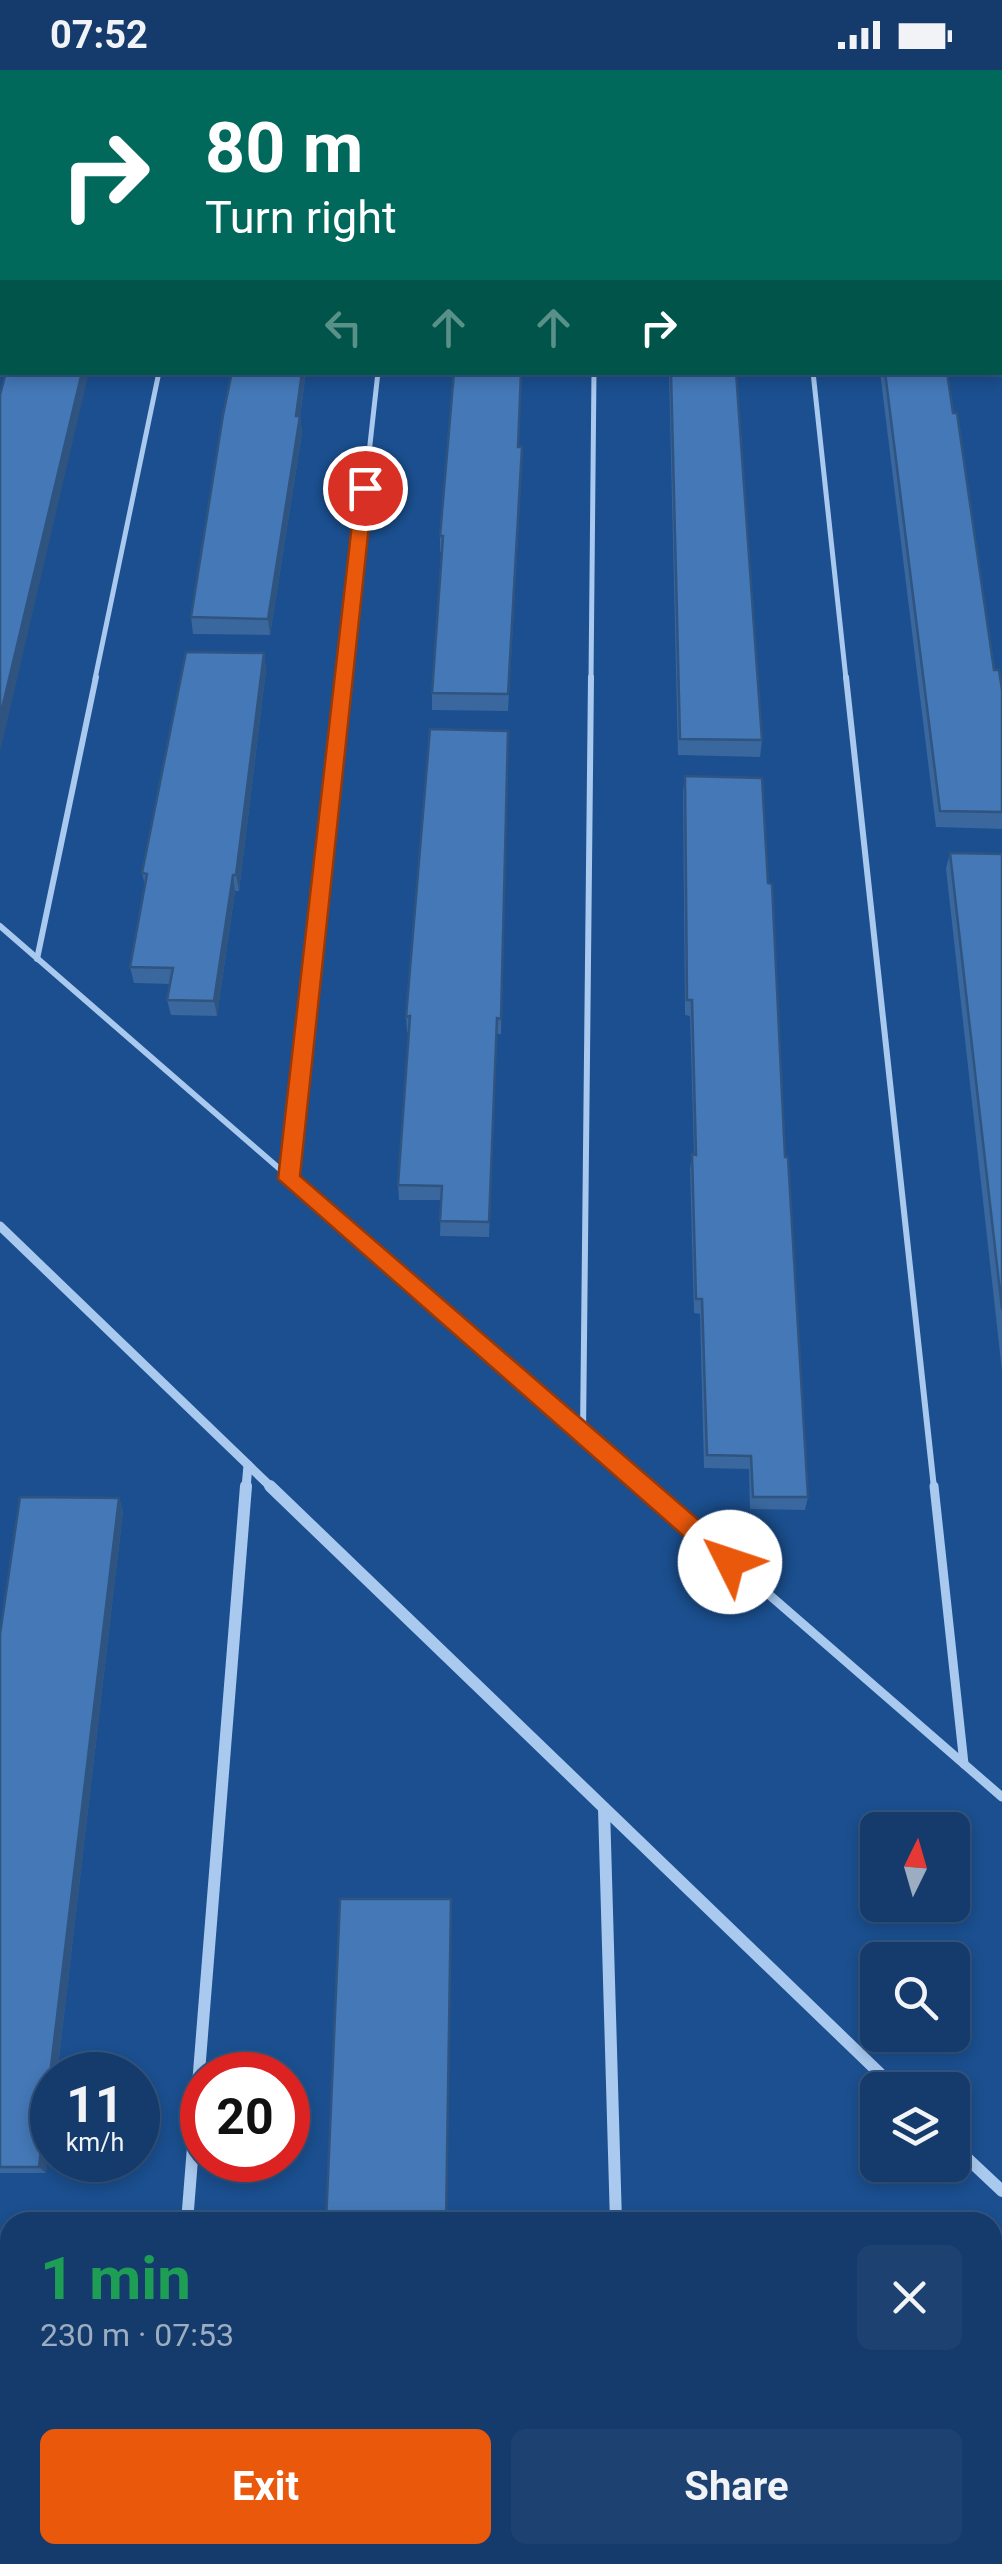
<!DOCTYPE html>
<html lang="en">
<head>
<meta charset="utf-8">
<style>
	:root { --surface:#143b6b; --page:#1d4271; --text:#f1f3f6; --muted:#9dadc1; --line:#33557e; --accent:#ea580c }
	body { margin:0; font-family:Roboto,sans-serif; background:var(--page); color:var(--text); height:100vh; display:flex; flex-direction:column; font-size:38px; white-space:nowrap }
	* { box-sizing:border-box; margin:0 }
	p { font-size:32px; color:var(--muted) }
	.icon { flex:none; width:55px; height:55px; fill:none; stroke:currentColor; stroke-width:2; stroke-linecap:round; stroke-linejoin:round }
	.map { position:relative; flex:1; overflow:hidden }
	.sheet { position:absolute; left:0px; top:2142px; width:1002px; height:352px; display:flex; flex-direction:column; background:var(--surface); border-radius:30px 30px 0 0; box-shadow:0 5px 15px #0003,0 0 0 2px var(--line) }
	.sheet>* { flex:none }
	.banner { position:absolute; left:0px; top:0px; width:1002px; height:305px; box-shadow:0 5px 15px #0003,0 0 0 2px var(--line); background:#00695c; color:#fff; overflow:hidden }
	.needle { width:65px; rotate:5deg }
	.fabs { position:absolute; left:860px; top:1742px; display:grid; gap:20px }
	.fabs a { display:grid; place-items:center; width:110px; height:110px; border-radius:15px; background:var(--surface); box-shadow:0 5px 15px #0003,0 0 0 2px var(--line); font-size:50px }
	.speed { position:absolute; left:30px; top:1982px; display:flex; gap:20px; font-size:50px; font-weight:700; text-align:center }
	.speed>* { display:grid; place-content:center; width:130px; height:130px; border-radius:50%; background:var(--surface); box-shadow:0 5px 15px #0003,0 0 0 2px var(--line); line-height:1 }
	.speed small { font-size:25px; font-weight:400 }
	.speed .limit { border:15px solid #d22; background:#fff; color:#111 }
	.pin { position:absolute; display:grid; place-items:center; width:85px; height:85px; color:#fff; margin:-42px; border:5px solid #fff; border-radius:50%; box-shadow:0 2px 10px #0007 }
	.me { position:absolute; width:110px; margin:-55px; rotate:311deg; stroke-linejoin:round; filter:drop-shadow(0 0 8px #0008) }
	.turn { display:flex; align-items:center; gap:35px; height:210px; padding:0 40px; font-size:45px }
	.turn .icon { width:130px; height:130px; stroke-width:2.5 }
	.turn b { display:block; font-size:70px; line-height:85px }
	.lanes { display:flex; align-items:center; height:95px; padding:0 40px; background:#0003; justify-content:center; gap:50px; direction:ltr }
	.lanes .off { opacity:.35 }
	.round { display:grid; place-items:center; flex:none; width:105px; height:105px; border-radius:15px; background:var(--page) }
	.overview { display:flex; align-items:center; justify-content:space-between; height:170px; padding:0 40px }
	h1 { font-size:60px; font-weight:700; line-height:75px; color:#1e9e55 }
	.button { display:flex; gap:20px; margin-top:auto; padding:20px 40px }
	.button a { flex:1; height:115px; border-radius:15px; background:var(--accent); color:#fff; font-size:40px; font-weight:700; line-height:115px; text-align:center }
	.button a+a { background:var(--page); color:var(--text) }
	.status { display:flex; justify-content:space-between; align-items:center; height:70px; padding:0 50px; background:var(--surface); direction:ltr }
	.status svg { height:28px; fill:currentColor }
	.map>svg:first-child { display:block }
	.lines { fill:none; stroke-linecap:round; stroke-linejoin:round }
	.service-far2 { stroke:#a9c9ee; stroke-width:5 }
	.service-far1 { stroke:#a9c9ee; stroke-width:6 }
	.service { stroke:#a9c9ee; stroke-width:9 }
	.minor-far1 { stroke:#a9c9ee; stroke-width:9 }
	.minor { stroke:#a9c9ee; stroke-width:12 }
	.wall { fill:#3a679d }
	.shaded-wall { fill:#305480 }
	.building { fill:#4478b7; stroke:#305480; stroke-width:2.5 }
	.route { fill:#ea580c; stroke:#983908; stroke-width:2.5 }
</style>
</head>
<body>
<div class="status"><b>07:52</b><svg viewBox="0 0 49 12"><path d="M0 12V9h3v3zM5 12V6h3v6zM10 12V3h3v9zM15 12V0h3v12zM26 1h20v11H26zM47 4h2v5h-2z"/></svg></div>
<div class="map">
<svg width="1002" height="2494" viewBox="0 0 1002 2494">
	<rect width="100%" height="100%" fill="#1b4f8f"/>
	<g class="lines">
		<!-- service-far2 -->
		<g class="service-far2">
			<polyline points="434,2 445,0"/>
			<polyline points="0,121 2,113"/>
			<polyline points="1000,201 1002,211"/>
			<polyline points="813,302 846,609"/>
			<polyline points="95,609 159,302"/>
			<polyline points="344,609 378,302"/>
			<polyline points="591,609 594,302"/>
		</g>
		<!-- service-far1 -->
		<g class="service-far1">
			<polyline points="846,607 934,1418"/>
			<polyline points="0,856 647,1418"/>
			<polyline points="37,889 96,607"/>
			<polyline points="289,1109 344,607"/>
			<polyline points="583,1365 591,607"/>
		</g>
		<!-- service -->
		<g class="service">
			<polyline points="644,1416 1002,1727"/>
			<polyline points="934,1416 964,1694"/>
		</g>
		<!-- minor-far1 -->
		<g class="minor-far1">
			<polyline points="0,1156 272,1418"/>
			<polyline points="246,1418 248,1395"/>
		</g>
		<!-- minor -->
		<g class="minor">
			<polyline points="270,1416 897,2020"/>
			<polyline points="604,1738 616,2152"/>
			<polyline points="952,2074 1002,2121"/>
			<polyline points="187,2152 246,1416"/>
			<polyline points="625,2485 626,2494"/>
			<polyline points="159,2494 160,2485"/>
		</g>
	</g>
	<!-- wall -->
	<g class="wall">
		<polygon points="306,302 300,346 302,363 270,565 193,564 191,547"/>
		<polygon points="669,302 736,302 762,670 760,687 678,685"/>
		<polygon points="880,302 947,302 994,600 1002,620 1002,759 936,757"/>
		<polygon points="518,377 522,394 508,641 432,640 432,623 442,482 440,482 440,466"/>
		<polygon points="264,583 266,600 239,821 235,821 217,946 171,945 167,930 170,914 134,913 130,897 145,815 142,803"/>
		<polygon points="508,661 501,964 497,964 489,1167 440,1166 441,1130 399,1130 398,1115 409,962 407,962 406,947"/>
		<polygon points="685,706 785,1087 808,1427 805,1440 750,1439 749,1399 704,1398 700,1244 694,1243 690,1099 692,1084 694,1085 690,946 685,945 683,722"/>
		<polygon points="950,783 1002,784 1002,1301 946,799"/>
		<polygon points="119,1428 123,1441 57,2005 52,2005 46,2103 0,2103 0,1564"/>
		<polygon points="792,2485 943,2485 944,2494 792,2494"/>
	</g>
	<!-- shaded-wall -->
	<g class="shaded-wall">
		<polygon points="82,302 89,302 0,682 0,647"/>
		<polygon points="302,302 306,302 299,353 300,346 302,363 270,565 268,549"/>
		<polygon points="264,583 266,600 239,821 236,805"/>
		<polygon points="233,805 235,821 217,946 214,931"/>
		<polygon points="119,1428 123,1441 57,2005 52,2005 52,2043 46,2103 39,2097"/>
		<polygon points="10,2325 10,2389 0,2475 0,2410"/>
	</g>
	<!-- building -->
	<g class="building">
		<polygon points="502,0 534,0 534,2 501,2"/>
		<rect x="660" y="0" width="61" height="2"/>
		<polygon points="843,0 900,0 901,2 843,2"/>
		<polygon points="6,302 82,302 0,647 0,325"/>
		<polygon points="232,302 302,302 296,346 300,346 268,549 191,547 223,345"/>
		<polygon points="454,302 521,302 518,377 522,377 508,624 432,623 443,466 440,466"/>
		<polygon points="671,302 736,302 762,670 680,669"/>
		<polygon points="885,302 947,302 953,343 957,343 994,600 999,600 1002,620 1002,742 940,741"/>
		<polygon points="186,582 264,583 236,805 233,805 214,931 167,930 173,898 130,897 147,804 142,803"/>
		<polygon points="430,659 508,661 501,949 497,948 489,1152 440,1151 442,1116 398,1115 410,946 406,947"/>
		<polygon points="685,706 762,708 768,813 772,814 785,1087 788,1087 808,1427 753,1427 751,1386 707,1385 702,1229 696,1229 692,1084 696,1085 692,930 687,930"/>
		<polygon points="950,783 1002,784 1002,1239"/>
		<polygon points="20,1427 119,1428 39,2097 0,2097 0,1564"/>
		<polygon points="340,1829 451,1829 446,2152 326,2152"/>
		<polygon points="0,2199 10,2199 10,2325 0,2410"/>
		<polygon points="311,2485 441,2485 440,2494 310,2494"/>
		<polygon points="797,2485 943,2485 944,2494 797,2494"/>
	</g>
	<!-- route -->
	<polygon class="route" points="365,413 373,418 300,1106 738,1484 742,1492 738,1499 730,1503 721,1499 278,1109 356,418"/>
</svg>
<div class="fabs">
<a><svg class="needle" viewBox="-14 -14 28 28"><path d="M0-13l5 13h-10z" fill="#e53935"/><path d="M0 13l5-13h-10z" fill="#9dadc1"/></svg></a>
<a><svg class="icon" aria-label="search" viewBox="0 0 24 24"><circle cx="10" cy="10" r="6"/><path d="M15 15l6 6"/></svg></a>
<a><svg class="icon" aria-label="layers" viewBox="0 0 24 24"><path d="M12 4l9 5-9 5-9-5zM3 14l9 5 9-5"/></svg></a>
</div>
<div class="speed"><div>11<small>km/h</small></div><div class="limit">20</div></div>
<div class="pin" style="left:365px;top:418px;background:#d93025"><svg class="icon" aria-label="arrive" viewBox="0 0 24 24"><path d="M6 21V4h12l-3 4 3 4H6"/></svg></div>
<svg class="me" style="left:730px;top:1492px" viewBox="-20 -20 40 40"><circle r="19" fill="#fff"/><path d="M0-13L10 11 0 6-10 11z" fill="#ea580c"/></svg>
<div class="banner">
<div class="turn"><svg class="icon" aria-label="right" viewBox="0 0 24 24"><path d="M7 20v-9h11M14 6l5 5-5 5"/></svg><div><b>80 m</b>Turn right</div></div>
<div class="lanes"><svg class="icon off" aria-label="left" viewBox="0 0 24 24"><path d="M17 20v-9H6M10 6l-5 5 5 5"/></svg><svg class="icon off" aria-label="ahead" viewBox="0 0 24 24"><path d="M12 20V5M6 11l6-6 6 6"/></svg><svg class="icon off" aria-label="ahead" viewBox="0 0 24 24"><path d="M12 20V5M6 11l6-6 6 6"/></svg><svg class="icon" aria-label="right" viewBox="0 0 24 24"><path d="M7 20v-9h11M14 6l5 5-5 5"/></svg></div>
</div>
<section class="sheet">
<div class="overview"><div><h1>1 min</h1><p>230 m · 07:53</p></div><a class="round"><svg class="icon" aria-label="close" viewBox="0 0 24 24"><path d="M6 6l12 12M18 6L6 18"/></svg></a></div>
<div class="button"><a>Exit</a><a>Share</a></div>
</section>
</div>
</body>
</html>
